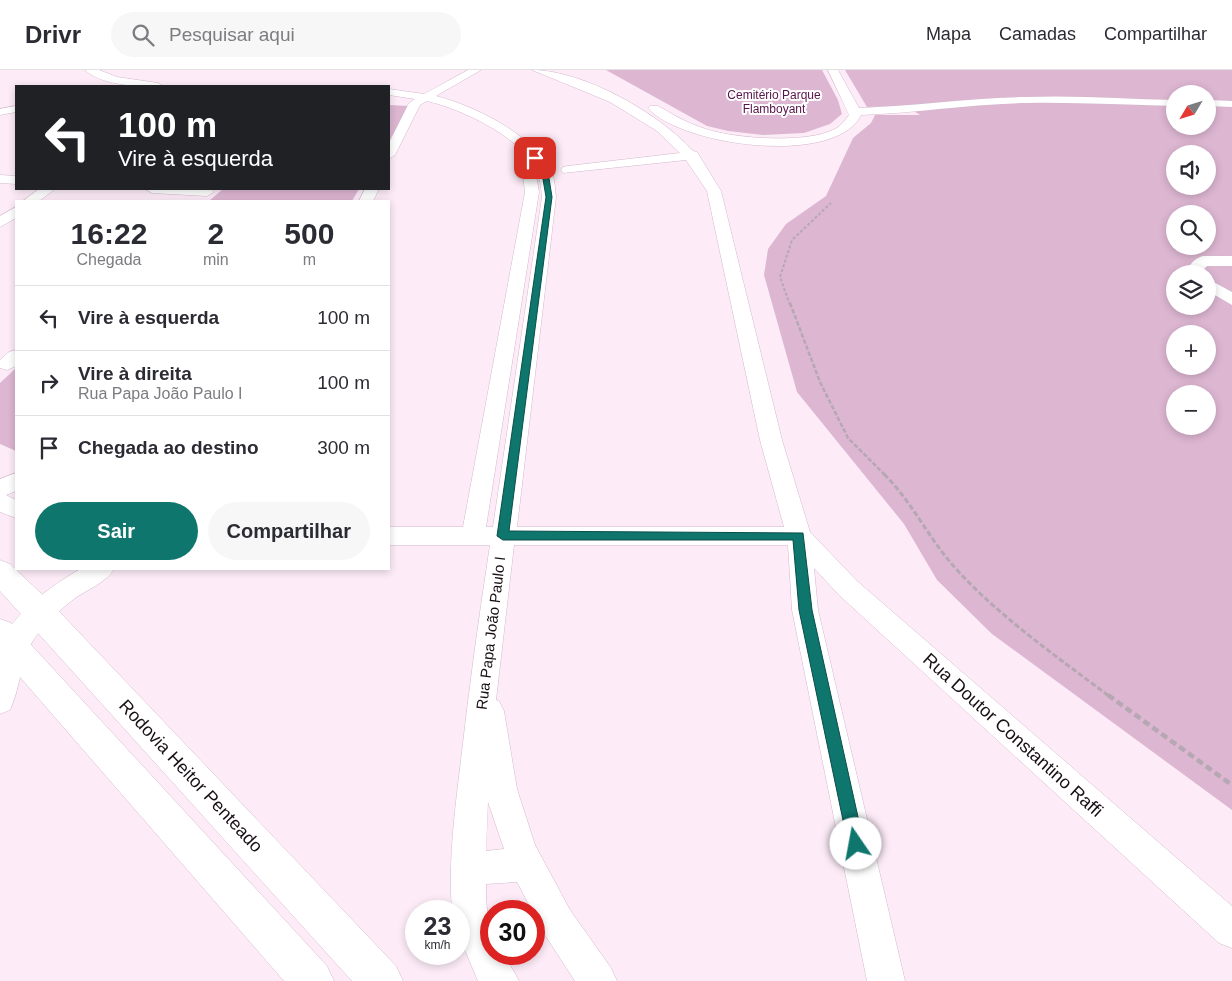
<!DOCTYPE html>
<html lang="pt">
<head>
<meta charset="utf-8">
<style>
	:root { --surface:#fff; --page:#f7f7f7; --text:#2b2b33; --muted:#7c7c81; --line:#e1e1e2; --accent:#0f766e }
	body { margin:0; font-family:Arial,sans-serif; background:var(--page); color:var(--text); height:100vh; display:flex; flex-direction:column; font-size:19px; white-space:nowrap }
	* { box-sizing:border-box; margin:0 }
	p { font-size:16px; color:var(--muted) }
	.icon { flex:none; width:28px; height:28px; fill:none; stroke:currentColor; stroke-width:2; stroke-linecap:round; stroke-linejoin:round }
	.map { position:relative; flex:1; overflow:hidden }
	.sheet { position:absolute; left:15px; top:130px; width:375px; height:370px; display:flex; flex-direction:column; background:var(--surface); border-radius:0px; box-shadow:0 2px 8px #0003 }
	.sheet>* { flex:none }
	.banner { position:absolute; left:15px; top:15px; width:375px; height:105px; border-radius:0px; box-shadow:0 2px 8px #0003; background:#202124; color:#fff; overflow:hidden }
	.needle { width:32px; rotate:232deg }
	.tools { position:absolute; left:1166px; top:15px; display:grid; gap:10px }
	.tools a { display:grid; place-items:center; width:50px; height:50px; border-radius:50%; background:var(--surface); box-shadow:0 2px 8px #0003; font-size:25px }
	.speed { position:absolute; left:405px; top:830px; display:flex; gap:10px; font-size:25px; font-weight:700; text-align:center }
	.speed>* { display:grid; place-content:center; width:65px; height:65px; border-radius:50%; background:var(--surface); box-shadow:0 2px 8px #0003; line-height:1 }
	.speed small { font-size:12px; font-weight:400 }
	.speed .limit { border:8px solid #d22; background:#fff; color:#111 }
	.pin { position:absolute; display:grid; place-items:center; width:42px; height:42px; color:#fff; margin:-21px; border-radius:10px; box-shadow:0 2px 8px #0006 }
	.me { position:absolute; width:55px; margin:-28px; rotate:348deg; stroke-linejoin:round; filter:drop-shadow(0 0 4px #0008) }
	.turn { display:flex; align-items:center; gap:18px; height:105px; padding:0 20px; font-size:22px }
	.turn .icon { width:65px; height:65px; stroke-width:2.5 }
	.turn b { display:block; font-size:35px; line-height:42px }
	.eta { display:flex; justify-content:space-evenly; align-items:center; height:85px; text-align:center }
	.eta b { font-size:30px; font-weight:800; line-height:35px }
	.action { display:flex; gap:10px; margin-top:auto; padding:10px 20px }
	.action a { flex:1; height:58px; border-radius:30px; background:var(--accent); color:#fff; font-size:20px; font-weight:800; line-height:58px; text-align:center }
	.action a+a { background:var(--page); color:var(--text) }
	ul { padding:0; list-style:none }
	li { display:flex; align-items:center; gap:15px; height:65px; padding:0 20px; border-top:1px solid var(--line) }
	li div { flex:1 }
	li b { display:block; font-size:19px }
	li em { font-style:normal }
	header { display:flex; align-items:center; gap:30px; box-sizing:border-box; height:70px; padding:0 25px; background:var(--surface); border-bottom:1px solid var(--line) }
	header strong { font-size:24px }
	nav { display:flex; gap:28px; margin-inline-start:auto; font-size:18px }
	.search { width:350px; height:45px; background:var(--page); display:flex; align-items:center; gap:12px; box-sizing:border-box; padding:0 18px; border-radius:28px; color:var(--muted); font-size:19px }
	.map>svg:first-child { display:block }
	.green { fill:#ddb6d2; fill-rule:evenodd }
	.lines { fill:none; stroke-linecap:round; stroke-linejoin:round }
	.minor-casing { stroke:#d4b9cc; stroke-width:1 }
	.major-casing { stroke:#d4b9cc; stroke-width:1 }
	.path-far3 { stroke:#b6a8b2; stroke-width:2; stroke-dasharray:3 2; stroke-linecap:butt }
	.path-far2 { stroke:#b6a8b2; stroke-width:2.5; stroke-dasharray:4.5 2; stroke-linecap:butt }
	.path-far1 { stroke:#b6a8b2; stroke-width:3; stroke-dasharray:5.5 2.5; stroke-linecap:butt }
	.path { stroke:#b6a8b2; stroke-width:4.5; stroke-dasharray:7 4; stroke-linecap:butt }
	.minor { fill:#fff; fill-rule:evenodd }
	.major { fill:#fff; fill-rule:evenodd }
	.route { fill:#0f766e; stroke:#0a4d48 }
	.labels { text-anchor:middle; stroke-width:4; stroke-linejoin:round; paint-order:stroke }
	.far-park-label { font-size:12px; fill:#561449; stroke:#fff }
	.street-label { font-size:15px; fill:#191016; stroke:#fff }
	.near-street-label { font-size:18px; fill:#191016; stroke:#fff }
</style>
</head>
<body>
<header>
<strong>Drivr</strong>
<div class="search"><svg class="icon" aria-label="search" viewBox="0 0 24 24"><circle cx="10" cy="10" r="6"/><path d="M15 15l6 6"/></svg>Pesquisar aqui</div>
<nav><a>Mapa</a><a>Camadas</a><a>Compartilhar</a></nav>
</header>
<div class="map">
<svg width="1232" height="911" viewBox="0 0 1232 911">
	<rect width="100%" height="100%" fill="#fdecf8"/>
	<!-- green -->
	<g class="green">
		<polygon points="606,0 822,0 838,30 842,44 830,54 804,63 763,65 728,61 707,56"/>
		<path d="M845 0H1232V740L992 564 937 510 904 454 797 322 764 205 768 179 786 154 826 126 853 68 871 53 875 45H920L906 36 867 37ZM1175 24H1208V56H1175ZM1175 84H1208V116H1175ZM1175 144H1208V176H1175ZM1175 204H1208V236H1175ZM1175 264H1208V296H1175ZM1175 324H1208V356H1175Z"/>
		<polygon points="389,35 410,36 389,71"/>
		<polygon points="223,119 359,119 352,131 209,131"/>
		<polygon points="16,298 16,381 0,374 0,313"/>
	</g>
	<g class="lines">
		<!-- minor casing -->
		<g class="minor-casing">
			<g id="minor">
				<path d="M85 0H99L117 7 158 13 163 16C141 17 102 16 85 0Z"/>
				<path d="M468 0H481L436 26C475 36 535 65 552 104 555 111 555 119 556 127L517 457H784L760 370 707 121 686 90 563 103 561 100 563 97 568 96 680 83 657 61 610 32 532 0C583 0 659 43 693 81L697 82 721 121 782 370 810 462 857 511 1232 836V878L1219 873 839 525 814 498 818 540 905 911H867L792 540 788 475H514L496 630 499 631 504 641 517 719 535 775 570 840 611 898 617 911H575L545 865 517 812 486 814C485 838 491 860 491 884H504L519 911H478L459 866V841H452C448 791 455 739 461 690 469 618 479 547 490 475H389V457H463L525 122 523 105 516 96 523 92C536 95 537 111 539 122L486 457H493L542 127C541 116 540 107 535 97 517 65 461 39 427 31L420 35 395 85 389 89V73L409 33 415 29 389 25V19L424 24ZM488 732 504 779 486 781Z"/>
				<path d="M828 0H838L859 38C915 36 970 28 1026 27 1076 25 1126 29 1175 30V36C1126 35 1076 32 1027 33 971 34 916 43 861 45 836 97 681 76 648 38L650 36H658C672 44 687 53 703 58 732 69 808 74 835 59 841 56 845 50 849 45Z"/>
				<polygon points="1208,30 1232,31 1232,37 1208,36"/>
				<polygon points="16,36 16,42 0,45 0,39"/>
				<polygon points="0,105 16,106 16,114 0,113"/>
				<polygon points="39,119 55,119 39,131 23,131"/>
				<polygon points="145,119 211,119 214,122 207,126 152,123"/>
				<polygon points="365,119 379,119 373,131 359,131"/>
				<polygon points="16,137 16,148 0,157 0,146"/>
				<path d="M1203 186H1232V196H1207L1204 199 1206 204H1190L1188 198C1192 192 1196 188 1203 186Z"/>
				<polygon points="1208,209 1232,222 1232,235 1208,221"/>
				<polygon points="16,280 16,296 7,300 0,298 0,290 9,282"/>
				<polygon points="16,403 16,421 6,425 16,430 16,448 0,442 0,409"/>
				<path d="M80 499H114C106 513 86 520 74 529 61 539 50 549 40 561 20 584 22 614 10 640L0 644C0 626 0 596 0 579 7 546 53 515 80 499Z"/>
			</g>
		</g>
		<!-- major casing -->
		<g class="major-casing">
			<g id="major">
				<polygon points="0,490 10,494 52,534 396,896 403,911 352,911 0,521"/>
				<polygon points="0,549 11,553 327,896 334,911 284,911 0,584"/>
			</g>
		</g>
		<!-- path-far3 -->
		<polyline class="path-far3" points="790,235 780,207 792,170 831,133"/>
		<!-- path-far2 -->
		<polyline class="path-far2" points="790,233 820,312 848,368 885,405"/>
		<!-- path-far1 -->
		<path class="path-far1" d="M884 404C909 429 924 459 946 487 986 537 1057 587 1109 626"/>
		<!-- path -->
		<polyline class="path" points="1108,625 1232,715"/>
		<!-- minor -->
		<use href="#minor" class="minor"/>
		<!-- major -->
		<use href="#major" class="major"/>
	</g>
	<!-- route -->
	<polygon class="route" points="535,87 548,102 552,127 509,461 803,463 812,540 864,774 862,780 856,782 851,780 848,774 799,540 793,470 503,470 497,466 546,127 542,103 532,88"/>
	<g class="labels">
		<!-- far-park labels -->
		<g class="far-park-label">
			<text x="774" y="29">Cemitério Parque<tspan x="774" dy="14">Flamboyant</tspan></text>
		</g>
		<!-- street labels -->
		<g class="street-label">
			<text transform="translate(491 563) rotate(-83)" y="5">Rua Papa João Paulo I</text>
		</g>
		<!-- near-street labels -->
		<g class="near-street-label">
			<text transform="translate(1013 665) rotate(42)" y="6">Rua Doutor Constantino Raffi</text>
			<text transform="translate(191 706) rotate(47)" y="6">Rodovia Heitor Penteado</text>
		</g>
	</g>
</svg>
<div class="tools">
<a><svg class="needle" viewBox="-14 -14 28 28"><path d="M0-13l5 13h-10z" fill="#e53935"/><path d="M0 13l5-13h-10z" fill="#7c7c81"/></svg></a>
<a><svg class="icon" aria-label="sound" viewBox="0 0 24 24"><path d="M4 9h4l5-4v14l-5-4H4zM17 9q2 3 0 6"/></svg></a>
<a><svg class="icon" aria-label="search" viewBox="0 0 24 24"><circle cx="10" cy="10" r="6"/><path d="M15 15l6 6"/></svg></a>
<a><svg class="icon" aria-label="layers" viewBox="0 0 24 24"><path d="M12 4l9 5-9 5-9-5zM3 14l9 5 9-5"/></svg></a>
<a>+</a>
<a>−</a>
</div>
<div class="speed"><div>23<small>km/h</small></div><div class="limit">30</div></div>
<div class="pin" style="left:535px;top:88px;background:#d93025"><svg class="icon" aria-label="arrive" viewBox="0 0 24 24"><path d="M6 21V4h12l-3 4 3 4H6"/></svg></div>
<svg class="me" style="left:856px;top:774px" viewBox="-20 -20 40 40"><circle r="19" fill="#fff"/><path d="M0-13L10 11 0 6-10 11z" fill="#0f766e"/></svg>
<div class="banner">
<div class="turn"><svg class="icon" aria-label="left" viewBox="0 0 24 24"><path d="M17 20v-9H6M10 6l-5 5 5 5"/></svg><div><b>100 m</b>Vire à esquerda</div></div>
</div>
<section class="sheet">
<div class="eta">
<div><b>16:22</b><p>Chegada</p></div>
<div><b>2</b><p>min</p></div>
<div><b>500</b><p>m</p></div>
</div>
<ul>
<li><svg class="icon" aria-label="left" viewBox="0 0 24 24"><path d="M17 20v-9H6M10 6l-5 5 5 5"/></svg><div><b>Vire à esquerda</b></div><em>100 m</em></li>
<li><svg class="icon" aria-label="right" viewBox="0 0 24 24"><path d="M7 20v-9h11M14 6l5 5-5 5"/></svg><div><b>Vire à direita</b><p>Rua Papa João Paulo I</p></div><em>100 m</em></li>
<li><svg class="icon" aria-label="arrive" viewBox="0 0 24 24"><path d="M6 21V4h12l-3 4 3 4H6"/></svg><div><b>Chegada ao destino</b></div><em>300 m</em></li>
</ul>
<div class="action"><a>Sair</a><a>Compartilhar</a></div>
</section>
</div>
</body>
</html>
